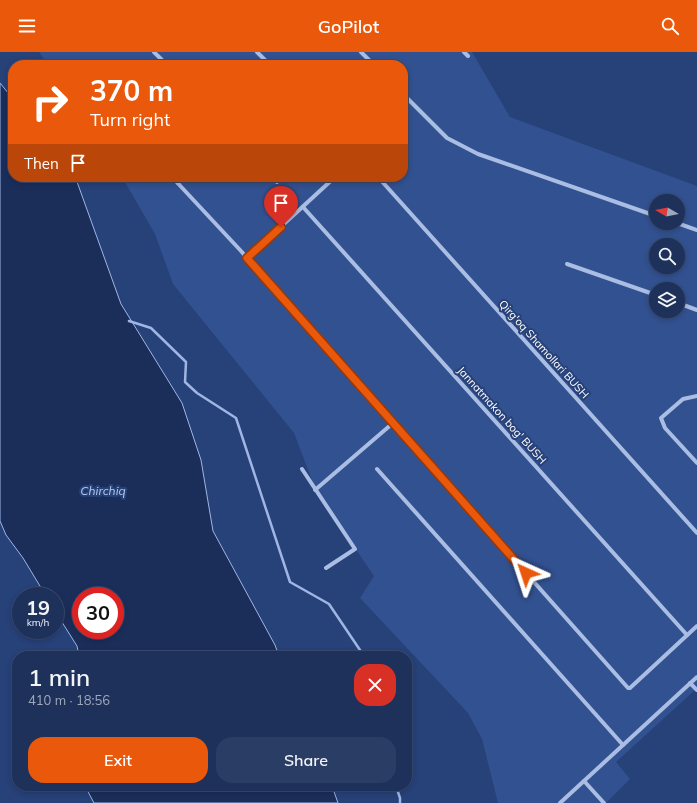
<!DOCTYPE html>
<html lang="en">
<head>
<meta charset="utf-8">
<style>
	:root { --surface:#1d315b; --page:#2a3d64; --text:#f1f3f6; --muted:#a0a9bb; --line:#3b4c71; --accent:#ea580c }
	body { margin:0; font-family:Mulish,sans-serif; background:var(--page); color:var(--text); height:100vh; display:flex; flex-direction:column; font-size:15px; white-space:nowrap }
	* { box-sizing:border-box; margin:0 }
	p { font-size:13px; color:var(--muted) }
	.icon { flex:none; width:22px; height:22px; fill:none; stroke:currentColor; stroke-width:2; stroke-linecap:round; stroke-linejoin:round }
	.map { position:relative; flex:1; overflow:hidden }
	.sheet { position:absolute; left:12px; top:599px; width:400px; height:140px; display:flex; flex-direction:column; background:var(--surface); border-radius:16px; box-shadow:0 2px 6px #0003,0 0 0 1px var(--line) }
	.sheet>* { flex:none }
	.guide { position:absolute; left:8px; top:8px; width:400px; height:122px; border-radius:16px; box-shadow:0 2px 6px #0003,0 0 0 1px var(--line); background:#ea580c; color:#fff; overflow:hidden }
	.needle { width:26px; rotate:279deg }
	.controls { position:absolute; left:649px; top:142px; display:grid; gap:8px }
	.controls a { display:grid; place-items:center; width:36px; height:36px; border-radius:50%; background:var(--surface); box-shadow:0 2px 6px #0003,0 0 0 1px var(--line); font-size:20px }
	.speed { position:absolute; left:12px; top:535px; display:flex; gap:8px; font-size:20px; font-weight:700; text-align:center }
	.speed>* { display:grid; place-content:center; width:52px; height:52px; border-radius:50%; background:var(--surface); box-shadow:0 2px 6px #0003,0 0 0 1px var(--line); line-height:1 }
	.speed small { font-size:10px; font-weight:400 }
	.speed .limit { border:6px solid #d22; background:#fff; color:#111 }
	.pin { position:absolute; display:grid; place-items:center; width:34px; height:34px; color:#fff; margin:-41px -17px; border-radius:50% 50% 50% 0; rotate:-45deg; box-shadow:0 0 4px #0007 }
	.pin .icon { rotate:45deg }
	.me { position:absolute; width:44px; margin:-22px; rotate:318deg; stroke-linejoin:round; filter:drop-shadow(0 0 3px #0008) }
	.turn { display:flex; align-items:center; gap:14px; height:84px; padding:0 16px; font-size:18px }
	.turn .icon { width:52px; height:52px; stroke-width:2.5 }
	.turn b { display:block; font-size:28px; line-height:34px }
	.then { display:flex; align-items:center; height:38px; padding:0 16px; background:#0003; gap:8px; font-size:15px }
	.round { display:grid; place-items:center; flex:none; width:42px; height:42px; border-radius:16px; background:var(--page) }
	.headline { display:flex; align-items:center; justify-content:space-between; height:68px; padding:0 16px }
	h1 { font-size:24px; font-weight:600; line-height:30px }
	.button { display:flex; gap:8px; margin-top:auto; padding:8px 16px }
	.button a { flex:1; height:46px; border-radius:16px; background:var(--accent); color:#fff; font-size:16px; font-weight:600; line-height:46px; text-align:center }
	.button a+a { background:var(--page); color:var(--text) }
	header { display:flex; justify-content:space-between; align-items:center; height:52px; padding:0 16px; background:var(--accent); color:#fff; font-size:18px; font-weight:600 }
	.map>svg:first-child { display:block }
	.green { fill:#325190; fill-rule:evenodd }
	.water { fill:#1b2e5a; stroke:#9fb6e4; fill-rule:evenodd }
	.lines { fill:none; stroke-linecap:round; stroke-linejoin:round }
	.stream { stroke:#9fb6e4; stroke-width:2.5 }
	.minor { stroke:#aabde3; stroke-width:4 }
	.route-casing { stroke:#983908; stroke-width:10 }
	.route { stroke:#ea580c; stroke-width:7 }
	.labels { text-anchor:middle; stroke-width:4; stroke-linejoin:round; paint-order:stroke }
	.street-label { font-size:11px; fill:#fff; stroke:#274179 }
	.water-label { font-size:12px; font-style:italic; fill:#b5c7eb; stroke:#274179 }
</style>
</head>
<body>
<header><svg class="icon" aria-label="menu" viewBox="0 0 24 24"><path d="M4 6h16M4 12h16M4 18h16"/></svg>GoPilot<svg class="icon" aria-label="search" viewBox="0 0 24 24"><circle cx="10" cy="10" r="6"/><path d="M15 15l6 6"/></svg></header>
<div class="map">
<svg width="697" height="751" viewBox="0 0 697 751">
	<rect width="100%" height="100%" fill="#274179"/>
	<!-- green -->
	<path class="green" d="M39 0H472L510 65 697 134V640L695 638 616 710 630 727 606 751H498L482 687 468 661 360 546 374 524 316 439 294 381 173 232 155 182 122 125H403V13H48ZM656 149H678V171H656ZM656 193H678V215H656ZM656 237H678V259H656Z"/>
	<!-- water -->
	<g class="water">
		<path d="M0 31 13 47V125H75L76 127 121 252 182 351 201 408 213 479 275 593 279 604H79L77 594 55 559V544H46L23 506 6 483 0 469ZM81 544H115V578H81Z"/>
		<polygon points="85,734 332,734 338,751 94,751"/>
	</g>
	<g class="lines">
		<!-- stream -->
		<g class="stream">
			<polyline points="129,269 151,276 186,310 185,330 197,341 236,366 290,530 329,552 364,604"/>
			<polyline points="396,734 400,746 400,751"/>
		</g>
		<!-- minor -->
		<g class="minor">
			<polyline points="154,0 167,13"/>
			<polyline points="257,0 270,13"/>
			<polyline points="361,0 374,13"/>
			<polyline points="464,0 468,4"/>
			<polyline points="403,42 447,86 478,102 656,164"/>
			<polyline points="172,125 241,199 393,371 628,636 630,636 697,574"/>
			<polyline points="273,125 277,130"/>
			<polyline points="378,125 697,481"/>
			<polyline points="178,131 184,125"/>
			<polyline points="303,155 687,583"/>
			<polyline points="677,171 697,178"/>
			<polyline points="247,206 335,125"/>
			<polyline points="567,212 656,243"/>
			<polyline points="678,251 697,258"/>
			<polyline points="697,344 683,347 661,366 665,376 697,411"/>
			<polyline points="302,417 355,497 326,516"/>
			<polyline points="377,417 623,693"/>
			<polyline points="315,438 393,371"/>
			<polyline points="690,631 697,638"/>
			<polyline points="584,729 604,751"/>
			<polyline points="560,751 697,625"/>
		</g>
	</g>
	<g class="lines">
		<!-- route casing -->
		<g class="route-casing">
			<polyline id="route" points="281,175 247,206 526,521"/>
		</g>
		<!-- route -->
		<use href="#route" class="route"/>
	</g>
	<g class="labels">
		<!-- street labels -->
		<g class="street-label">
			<text transform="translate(544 297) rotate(48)" y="4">Qirg'oq Shamollari BUSH</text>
			<text transform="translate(502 363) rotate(48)" y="4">Jannatmakon bog' BUSH</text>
		</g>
		<!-- water labels -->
		<g class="water-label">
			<text x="103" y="443">Chirchiq</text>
		</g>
	</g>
</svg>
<div class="controls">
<a><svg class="needle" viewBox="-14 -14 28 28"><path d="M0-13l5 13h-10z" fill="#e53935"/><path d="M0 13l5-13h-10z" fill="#a0a9bb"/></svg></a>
<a><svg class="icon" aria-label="search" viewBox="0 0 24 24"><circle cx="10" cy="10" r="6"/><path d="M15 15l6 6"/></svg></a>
<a><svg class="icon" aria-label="layers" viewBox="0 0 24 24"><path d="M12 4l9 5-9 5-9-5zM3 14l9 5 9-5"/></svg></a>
</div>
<div class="speed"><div>19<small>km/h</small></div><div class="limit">30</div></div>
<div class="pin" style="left:281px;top:175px;background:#d93025"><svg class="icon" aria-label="arrive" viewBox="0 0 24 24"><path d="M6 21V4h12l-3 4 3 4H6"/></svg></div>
<svg class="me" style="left:526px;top:521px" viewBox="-20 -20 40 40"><path d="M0-17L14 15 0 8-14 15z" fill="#ea580c" stroke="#fff" stroke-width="4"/></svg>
<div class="guide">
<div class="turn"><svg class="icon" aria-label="right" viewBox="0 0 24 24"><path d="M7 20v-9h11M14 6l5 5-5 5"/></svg><div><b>370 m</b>Turn right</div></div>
<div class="then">Then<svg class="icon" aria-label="arrive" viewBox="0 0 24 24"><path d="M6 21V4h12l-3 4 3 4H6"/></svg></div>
</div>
<section class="sheet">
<div class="headline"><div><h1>1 min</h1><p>410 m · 18:56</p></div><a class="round" style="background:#d93025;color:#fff"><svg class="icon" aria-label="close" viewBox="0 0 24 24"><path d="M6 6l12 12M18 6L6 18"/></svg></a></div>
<div class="button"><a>Exit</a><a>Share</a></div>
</section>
</div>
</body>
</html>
